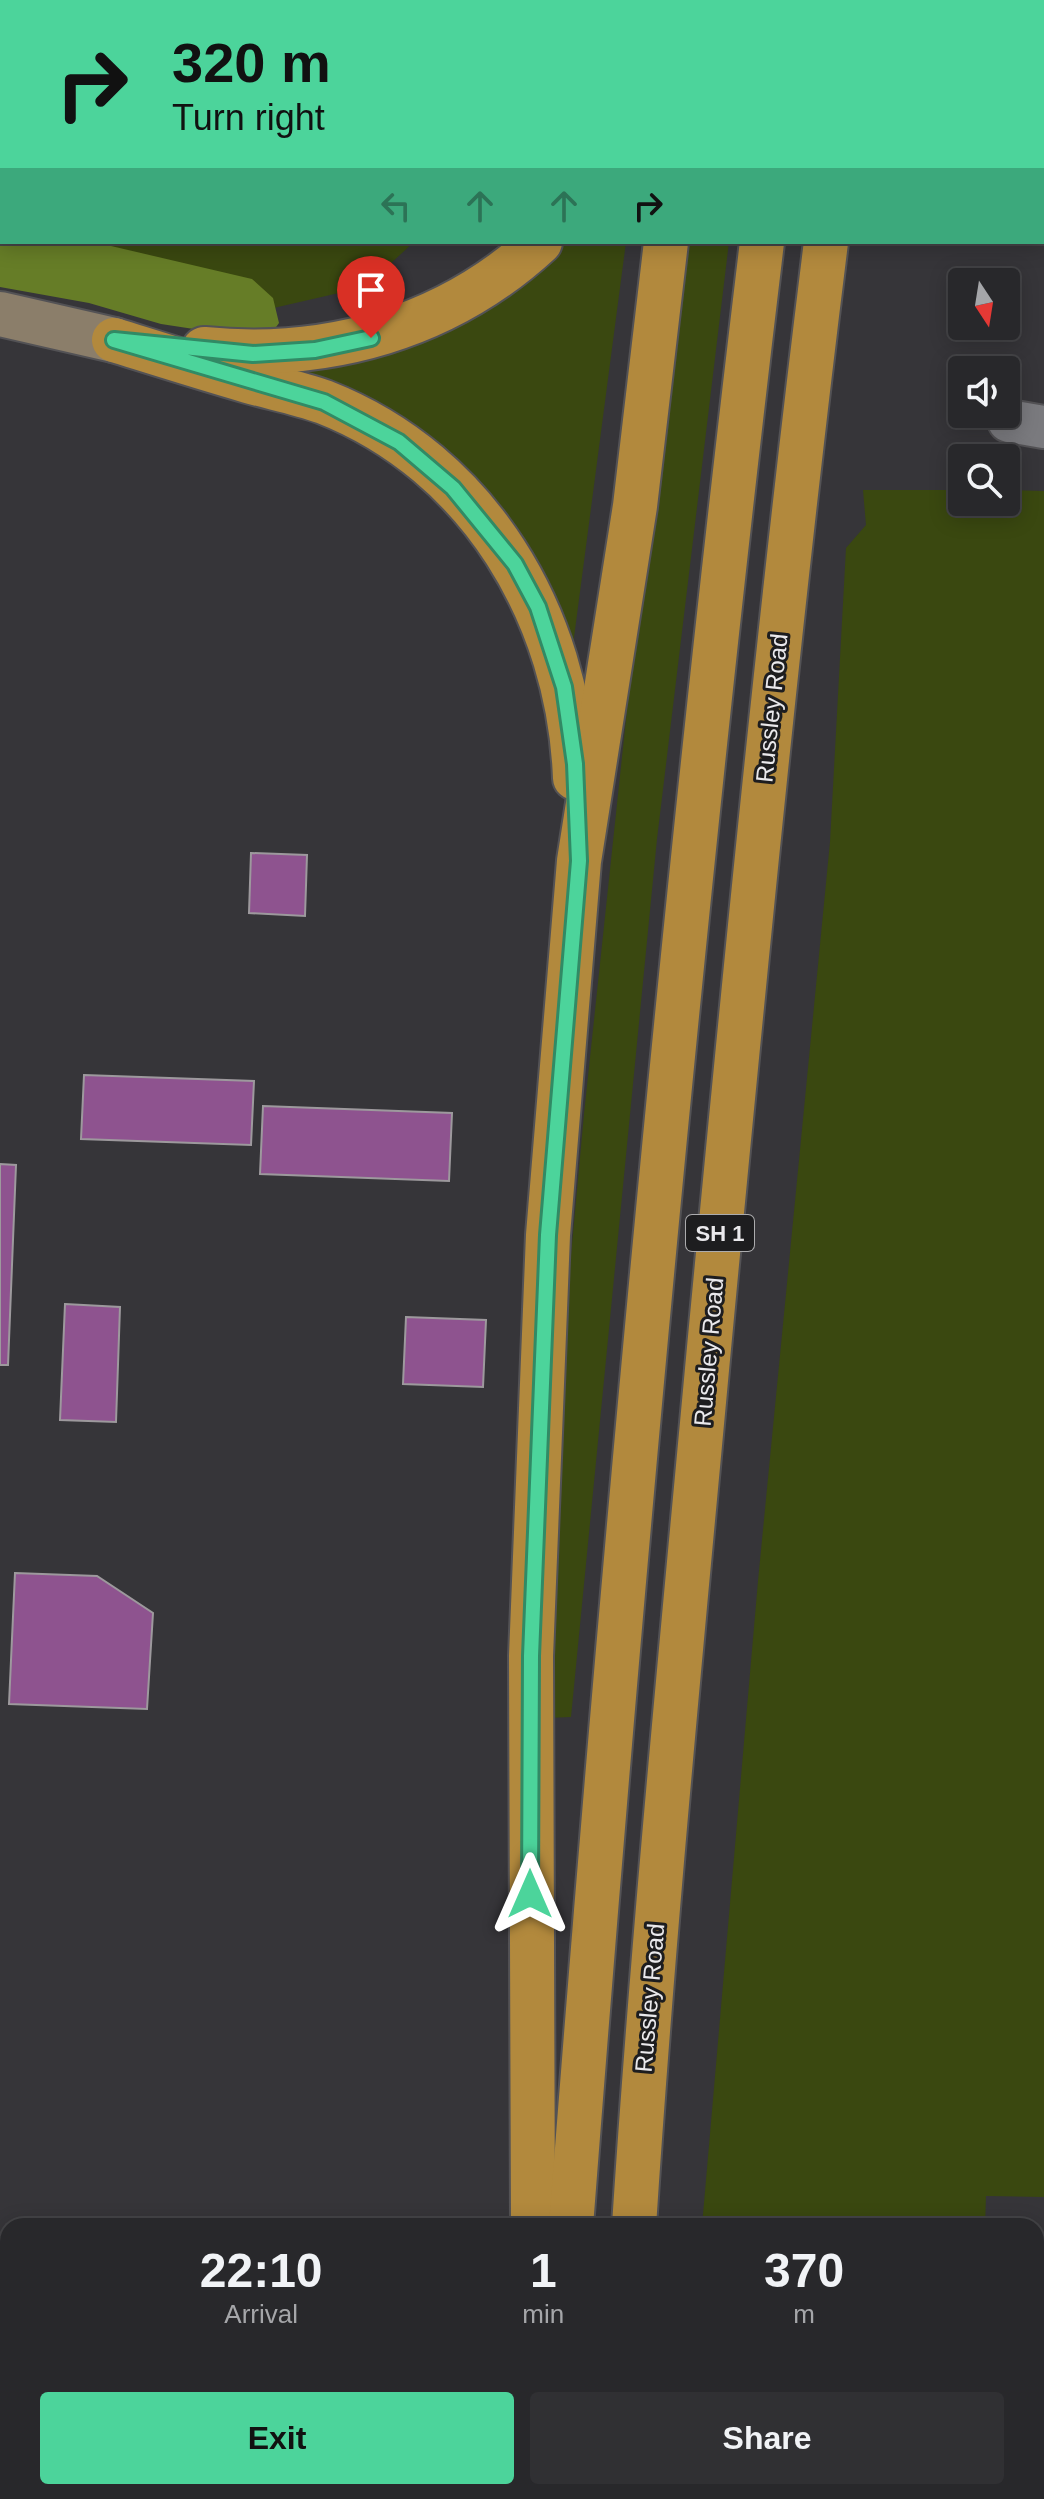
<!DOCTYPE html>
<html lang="en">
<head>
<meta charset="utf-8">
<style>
	:root { --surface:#28282b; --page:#303033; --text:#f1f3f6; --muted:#a5a6a9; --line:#444447; --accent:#4cd49b }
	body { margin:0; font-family:Helvetica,sans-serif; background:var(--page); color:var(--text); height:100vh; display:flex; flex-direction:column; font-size:30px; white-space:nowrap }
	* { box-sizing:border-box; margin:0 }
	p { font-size:26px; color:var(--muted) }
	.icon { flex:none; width:44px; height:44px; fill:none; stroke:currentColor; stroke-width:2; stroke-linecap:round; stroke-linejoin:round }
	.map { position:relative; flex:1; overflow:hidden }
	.details { position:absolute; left:0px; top:2218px; width:1044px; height:282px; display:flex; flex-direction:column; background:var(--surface); border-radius:24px 24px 0 0; box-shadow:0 4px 20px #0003,0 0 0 2px var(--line) }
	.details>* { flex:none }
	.hud { position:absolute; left:0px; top:0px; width:1044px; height:244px; box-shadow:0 4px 20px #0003,0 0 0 2px var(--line); background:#4cd49b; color:#111; overflow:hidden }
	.needle { width:52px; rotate:168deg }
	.controls { position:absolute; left:948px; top:268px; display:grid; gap:16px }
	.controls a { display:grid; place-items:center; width:72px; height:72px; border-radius:8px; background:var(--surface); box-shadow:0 4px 20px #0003,0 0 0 2px var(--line); font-size:40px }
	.pin { position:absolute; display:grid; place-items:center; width:68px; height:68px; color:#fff; margin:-82px -34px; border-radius:50% 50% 50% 0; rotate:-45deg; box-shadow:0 0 8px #0007 }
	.pin .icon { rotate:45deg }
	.me { position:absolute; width:88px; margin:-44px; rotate:0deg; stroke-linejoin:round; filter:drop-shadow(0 0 6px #0008) }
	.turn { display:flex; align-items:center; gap:28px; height:168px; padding:0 40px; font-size:36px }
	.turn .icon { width:104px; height:104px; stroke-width:2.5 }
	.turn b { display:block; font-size:56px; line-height:68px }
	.lanes { display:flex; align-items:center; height:76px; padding:0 40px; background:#0003; justify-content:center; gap:40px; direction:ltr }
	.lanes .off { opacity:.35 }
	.eta { display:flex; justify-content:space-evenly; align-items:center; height:136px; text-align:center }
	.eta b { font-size:48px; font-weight:700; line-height:56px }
	.primary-button { display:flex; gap:16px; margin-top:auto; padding:16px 40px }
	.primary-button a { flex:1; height:92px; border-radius:8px; background:var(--accent); color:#111; font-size:32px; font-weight:700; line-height:92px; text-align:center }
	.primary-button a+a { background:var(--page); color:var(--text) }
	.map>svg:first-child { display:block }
	.green { fill:#3a4810 }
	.forest { fill:#667d27 }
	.building { fill:#8e538f; stroke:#9d999d; stroke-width:2 }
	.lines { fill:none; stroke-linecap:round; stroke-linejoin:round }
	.street-casing { stroke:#535255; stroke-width:46 }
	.secondary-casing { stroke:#535255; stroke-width:48 }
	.highway-casing { stroke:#535255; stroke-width:48 }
	.street { stroke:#7a7a7e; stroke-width:42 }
	.secondary { stroke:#8b7e6a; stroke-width:44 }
	.highway { stroke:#b2893d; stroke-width:44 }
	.route-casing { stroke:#318a65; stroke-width:20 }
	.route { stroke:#4cd49b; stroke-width:14 }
	.labels { text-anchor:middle; stroke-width:6; stroke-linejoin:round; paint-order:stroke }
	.shield { fill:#1d1d1f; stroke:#acacae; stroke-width:2 }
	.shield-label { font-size:22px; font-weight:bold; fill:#eae9ec }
	.street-label { font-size:24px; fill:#eae9ec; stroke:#1d1d1f }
</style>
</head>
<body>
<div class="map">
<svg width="1044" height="2499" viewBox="0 0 1044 2499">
	<rect width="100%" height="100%" fill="#363539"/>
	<!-- green -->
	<g class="green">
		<polygon points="0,0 582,0 2,2 2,242 414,242 365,287 235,317 0,265"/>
		<polygon points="561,242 626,242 573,645 569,655 532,570 291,371"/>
		<polygon points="689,242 729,242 657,839 571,1717 547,1718 560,1375 584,1114 632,663"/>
		<polygon points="863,490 962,490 962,502 1006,502 1006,490 1044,491 1044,2197 986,2196 985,2226 702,2226 758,1581 830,842 846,548 866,525"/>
		<rect x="673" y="2492" width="305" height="7"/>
	</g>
	<!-- forest -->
	<polygon class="forest" points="0,122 2,242 94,242 252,279 273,298 279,323 271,334 259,339 161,324 89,303 0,287"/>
	<!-- building -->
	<g class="building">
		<polygon points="1007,0 1044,0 1044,241 1042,2"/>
		<polygon points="251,853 307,855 305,916 249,913"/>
		<polygon points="84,1075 254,1081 251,1145 81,1139"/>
		<polygon points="263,1106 452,1113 449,1181 260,1174"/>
		<polygon points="0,1164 16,1165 8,1365 0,1365"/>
		<polygon points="65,1304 120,1307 116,1422 60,1420"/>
		<polygon points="406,1317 486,1320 483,1387 403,1384"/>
		<polygon points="15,1573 97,1576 153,1613 147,1709 9,1704"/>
	</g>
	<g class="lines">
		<!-- street casing -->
		<g class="street-casing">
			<polyline id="street" points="1009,421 1044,427"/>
		</g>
		<!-- secondary casing -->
		<g class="secondary-casing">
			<polyline id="secondary" points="0,314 114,340"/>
		</g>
		<!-- highway casing -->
		<g class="highway-casing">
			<g id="highway">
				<polyline points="669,2 670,0"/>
				<polyline points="703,2 703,0"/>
				<polyline points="791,2 791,0"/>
				<polyline points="857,2 857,0"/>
				<path d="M114 340C159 354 203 368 248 381 273 388 299 393 324 402 479 463 569 616 575 778"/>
				<path d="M204 349C328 361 447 328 540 242"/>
				<polyline points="533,2226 531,1656 548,1235 579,861 635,506 666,242"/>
				<path d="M571 2226C622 1563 682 902 762 242"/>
				<path d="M634 2226C653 1933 682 1640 709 1348 744 979 780 610 826 242"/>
				<polyline points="551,2499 551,2492"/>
				<polyline points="616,2499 617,2492"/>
			</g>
		</g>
		<!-- street -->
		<use href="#street" class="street"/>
		<!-- secondary -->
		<use href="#secondary" class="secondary"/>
		<!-- highway -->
		<use href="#highway" class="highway"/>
	</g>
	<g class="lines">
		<!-- route casing -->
		<g class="route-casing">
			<polyline id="route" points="371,338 315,350 253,354 114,340 324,402 399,442 453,488 515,564 538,607 564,687 575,764 579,861 548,1235 531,1656 530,1894"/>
		</g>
		<!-- route -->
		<use href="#route" class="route"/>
	</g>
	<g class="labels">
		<!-- shield labels -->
		<rect class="shield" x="686" y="1215" width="68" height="36" rx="6"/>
		<g class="shield-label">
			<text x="720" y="1241">SH 1</text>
		</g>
		<!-- street labels -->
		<g class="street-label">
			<text transform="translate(772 708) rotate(-84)" y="8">Russley Road</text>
			<text transform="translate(709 1352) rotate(-85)" y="8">Russley Road</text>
			<text transform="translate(650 1998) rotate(-85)" y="8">Russley Road</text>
		</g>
	</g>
</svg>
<div class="controls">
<a><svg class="needle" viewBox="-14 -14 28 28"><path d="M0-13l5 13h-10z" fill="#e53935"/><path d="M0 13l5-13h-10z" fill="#a5a6a9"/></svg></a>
<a><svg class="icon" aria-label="sound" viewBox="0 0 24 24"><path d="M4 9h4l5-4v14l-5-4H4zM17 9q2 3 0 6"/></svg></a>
<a><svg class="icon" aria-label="search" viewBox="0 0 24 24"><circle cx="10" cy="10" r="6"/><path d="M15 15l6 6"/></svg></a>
</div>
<div class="pin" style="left:371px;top:338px;background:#d93025"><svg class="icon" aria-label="arrive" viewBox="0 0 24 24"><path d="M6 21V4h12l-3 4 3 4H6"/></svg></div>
<svg class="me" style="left:530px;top:1894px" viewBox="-20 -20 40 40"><path d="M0-17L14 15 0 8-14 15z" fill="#4cd49b" stroke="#fff" stroke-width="4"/></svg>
<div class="hud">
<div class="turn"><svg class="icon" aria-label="right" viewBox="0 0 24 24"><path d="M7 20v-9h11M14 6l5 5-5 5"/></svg><div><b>320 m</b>Turn right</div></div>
<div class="lanes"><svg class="icon off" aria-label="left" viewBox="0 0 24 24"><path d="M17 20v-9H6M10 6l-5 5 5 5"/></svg><svg class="icon off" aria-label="ahead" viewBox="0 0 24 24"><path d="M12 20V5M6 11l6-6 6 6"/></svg><svg class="icon off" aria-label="ahead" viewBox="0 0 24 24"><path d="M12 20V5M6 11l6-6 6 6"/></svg><svg class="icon" aria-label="right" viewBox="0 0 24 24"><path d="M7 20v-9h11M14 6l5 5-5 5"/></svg></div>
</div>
<section class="details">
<div class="eta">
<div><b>22:10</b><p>Arrival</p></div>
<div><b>1</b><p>min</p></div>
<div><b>370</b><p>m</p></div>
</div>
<div class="primary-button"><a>Exit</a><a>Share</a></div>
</section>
</div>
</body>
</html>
